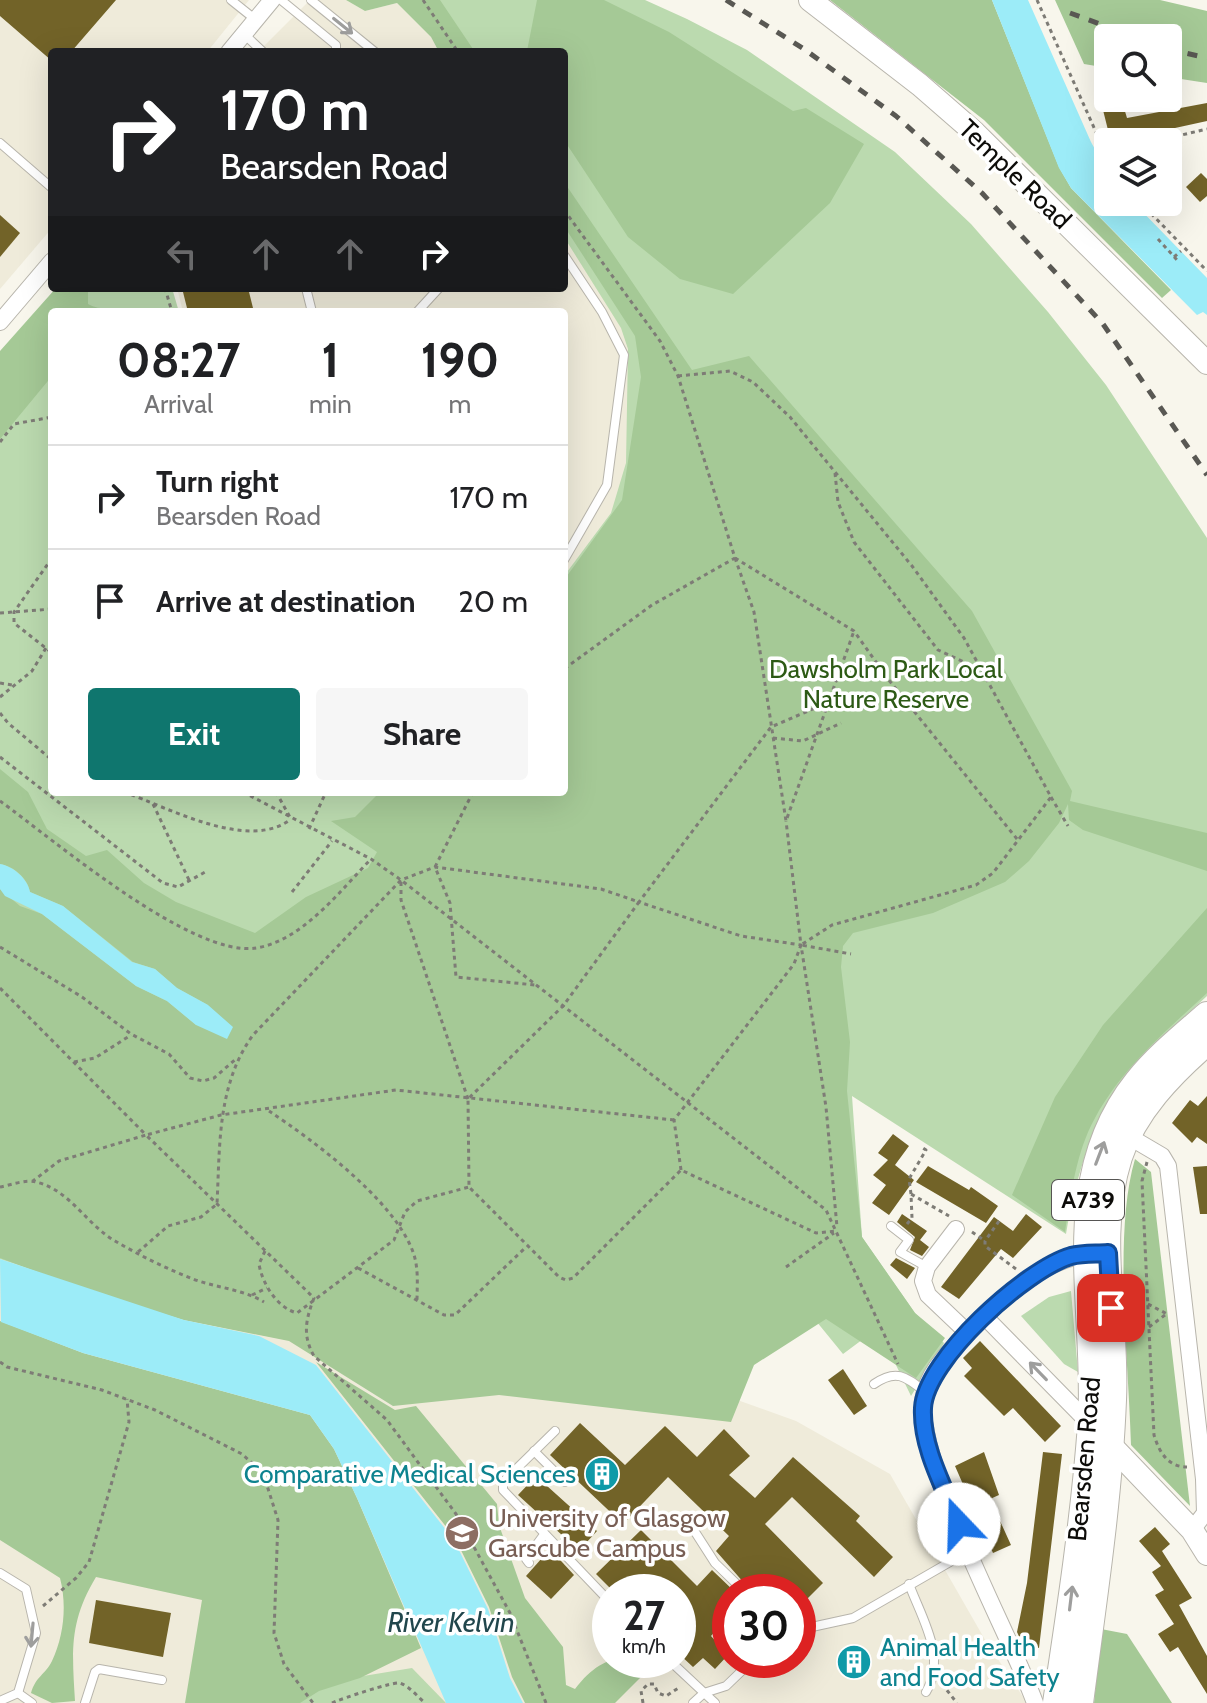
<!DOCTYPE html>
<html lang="en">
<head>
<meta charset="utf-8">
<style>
	:root { --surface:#fff; --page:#f6f6f6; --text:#202124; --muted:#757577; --line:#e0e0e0; --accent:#0f766e }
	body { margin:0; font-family:Cabin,sans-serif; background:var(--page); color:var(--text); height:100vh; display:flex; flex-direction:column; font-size:30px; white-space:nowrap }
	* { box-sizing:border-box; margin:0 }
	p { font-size:26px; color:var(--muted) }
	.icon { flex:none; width:44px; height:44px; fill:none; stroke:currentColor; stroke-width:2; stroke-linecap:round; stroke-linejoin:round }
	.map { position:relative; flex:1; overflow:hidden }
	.sheet { position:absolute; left:48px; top:308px; width:520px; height:488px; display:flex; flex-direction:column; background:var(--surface); border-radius:8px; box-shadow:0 8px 32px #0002 }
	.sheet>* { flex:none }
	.banner { position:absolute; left:48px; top:48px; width:520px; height:244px; border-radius:8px; box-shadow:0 8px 32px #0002; background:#202124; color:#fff; overflow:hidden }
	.controls { position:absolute; left:1094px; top:24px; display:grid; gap:16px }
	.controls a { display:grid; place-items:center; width:88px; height:88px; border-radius:8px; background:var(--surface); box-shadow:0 8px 32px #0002; font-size:40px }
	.speed { position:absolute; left:592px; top:1574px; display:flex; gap:16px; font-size:40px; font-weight:700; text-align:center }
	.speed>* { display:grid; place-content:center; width:104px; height:104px; border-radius:50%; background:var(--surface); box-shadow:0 8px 32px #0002; line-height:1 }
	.speed small { font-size:20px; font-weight:400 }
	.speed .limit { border:12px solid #d22; background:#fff; color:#111 }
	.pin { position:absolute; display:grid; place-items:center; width:68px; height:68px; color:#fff; margin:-34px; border-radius:16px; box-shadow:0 4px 12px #0006 }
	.me { position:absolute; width:88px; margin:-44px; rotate:339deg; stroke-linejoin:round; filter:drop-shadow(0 0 6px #0008) }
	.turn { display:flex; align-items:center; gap:28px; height:168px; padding:0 40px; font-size:36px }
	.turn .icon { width:104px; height:104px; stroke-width:2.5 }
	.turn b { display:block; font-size:56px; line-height:68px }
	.lanes { display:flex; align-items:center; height:76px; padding:0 40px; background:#0003; justify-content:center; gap:40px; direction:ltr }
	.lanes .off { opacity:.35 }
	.eta { display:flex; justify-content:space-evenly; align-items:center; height:136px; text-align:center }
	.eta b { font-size:48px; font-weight:800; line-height:56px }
	.action { display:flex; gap:16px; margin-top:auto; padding:16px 40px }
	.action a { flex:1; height:92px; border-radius:8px; background:var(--accent); color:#fff; font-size:32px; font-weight:800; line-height:92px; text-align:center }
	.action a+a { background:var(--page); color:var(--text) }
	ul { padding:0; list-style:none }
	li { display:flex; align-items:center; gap:24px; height:104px; padding:0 40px; border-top:2px solid var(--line) }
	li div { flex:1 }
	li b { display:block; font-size:30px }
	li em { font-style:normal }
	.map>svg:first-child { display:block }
	.built { fill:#efebda; fill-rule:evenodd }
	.green { fill:#bbdaaf }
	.forest { fill:#a5c996 }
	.water { fill:#9cecf8 }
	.building { fill:#726328 }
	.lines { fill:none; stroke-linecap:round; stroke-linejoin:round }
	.lane-casing { stroke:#b8b5ac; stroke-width:10 }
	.street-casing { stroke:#b8b5ac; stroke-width:18 }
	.secondary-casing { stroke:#b8b5ac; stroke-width:24 }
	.primary-casing { stroke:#b8b5ac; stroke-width:28 }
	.path { stroke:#7e7c76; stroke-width:3; stroke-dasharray:4 4; stroke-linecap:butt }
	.lane { stroke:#fff; stroke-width:8 }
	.street { stroke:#fff; stroke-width:16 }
	.secondary { stroke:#fff; stroke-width:22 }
	.primary { stroke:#fff; stroke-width:26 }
	.rail { stroke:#595853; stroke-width:5; stroke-dasharray:10 10; stroke-linecap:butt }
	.oneway { stroke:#9e9e9d }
	.route-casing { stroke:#114b97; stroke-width:20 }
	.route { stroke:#1a73e8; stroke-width:14 }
	.labels { text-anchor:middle; stroke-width:7; stroke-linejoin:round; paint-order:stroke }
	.shield { fill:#fff; stroke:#565553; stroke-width:2 }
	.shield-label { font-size:24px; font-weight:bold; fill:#0d0c09 }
	.street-label { font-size:26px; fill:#0d0c09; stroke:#fff }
	.park-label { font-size:26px; fill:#2d5a15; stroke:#fff }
	.culture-label { font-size:26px; fill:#0d838f; stroke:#fff; text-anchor:end }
	.education-label { font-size:26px; fill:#785e54; stroke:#fff; text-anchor:start }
	.water-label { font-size:28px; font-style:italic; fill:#21464c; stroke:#fff }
</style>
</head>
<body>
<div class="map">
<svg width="1207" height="1703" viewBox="0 0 1207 1703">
	<rect width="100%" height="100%" fill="#f8f6ec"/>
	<!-- built -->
	<g class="built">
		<polygon points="0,0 249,0 207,52 52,52 52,228 0,289"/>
		<polygon points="310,0 346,0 365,11 397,3 431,37 439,52 258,52"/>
		<polygon points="564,226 635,336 641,377 622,501 564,580 564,312 183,312 177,288 564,288"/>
		<path d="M0 1259 673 1377 796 1421 890 1474 984 1638 1027 1703H0ZM610 1592H678V1660H610ZM730 1592H798V1660H730Z"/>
	</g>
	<!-- green -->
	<g class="green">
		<path d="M415 0H645L687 19 747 50 895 152 971 224 1048 312 1106 385 1207 538V996C1116 1079 1089 1111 1066 1234L852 1096 862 1237 915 1313 944 1343 911 1396 878 1328 843 1354 812 1316 387 1359 184 1320 0 1259V358L61 288H172L179 312H52V792H564V576L611 513 626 463 628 349 621 328 564 237V52H448Z"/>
		<polygon points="1071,1291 1078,1372 1064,1364 1021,1316 1049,1297"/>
		<polygon points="412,1668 446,1703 199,1703"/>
	</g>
	<!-- forest -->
	<g class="forest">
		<polygon points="346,0 440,0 475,52 439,52 431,37 397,3 365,11"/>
		<polygon points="537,0 604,0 669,32 793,111 806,108 864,144 830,203 733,294 680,279 628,237 564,140 564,52 527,51"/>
		<polygon points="830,0 992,0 1059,167 1071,188 1171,290 1162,298 984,120"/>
		<polygon points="1055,0 1160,0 1207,11 1207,83 1168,77 1168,38 1108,38 1108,68 1084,64"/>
		<path d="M564 182 692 370 749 356 972 611 1072 791 1070 801 1207 833V871L1083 830 1069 820 1068 804 1059 823 1029 861 1005 882 933 913 853 933 843 946 841 967 850 1042 847 1091 862 1237 915 1313 945 1338 916 1378 826 1319 754 1365 731 1422 499 1395 393 1406 289 1341 184 1320 99 1295 0 1258V889L20 906 42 914 136 986 167 1001 196 1025 208 1005 177 988 155 969 133 962 63 906 30 892C28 878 13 866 0 864V769L28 792 47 829 86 856 107 850 144 883 176 902 255 933 306 897 368 868 377 852 331 821 355 817 380 792H564V580L622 500 641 377 635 336 564 226Z"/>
		<path d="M56 288H88V304C101 312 114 305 128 312H52V376L0 439V351Z"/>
		<path d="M1207 908V993C1166 1031 1122 1068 1095 1118 1076 1152 1071 1194 1065 1232L1012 1195 1055 1097 1103 1025Z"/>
		<path d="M1135 1159 1151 1172 1190 1506 1131 1445C1129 1364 1113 1233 1135 1159Z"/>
		<path d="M0 1321 83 1353 310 1415 334 1449 357 1498 421 1648 360 1678 319 1691 300 1703H185L202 1600 96 1577C69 1622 72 1651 75 1701L52 1703 31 1693C36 1676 45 1675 52 1661 64 1635 67 1605 60 1578L0 1540Z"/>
		<path d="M316 1362 395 1410 416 1406 497 1504 499 1525 525 1598 563 1647 566 1685 575 1689C597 1661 618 1651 656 1662L615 1703H525L512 1677 489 1607 455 1538Z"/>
		<polygon points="1101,1629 1127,1634 1172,1703 1094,1703"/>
	</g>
	<!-- water -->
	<g class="water">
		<polygon points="992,0 1028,0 1091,142 1108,173 1108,202 1133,202 1207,278 1207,315 1203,312 1197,315 1071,188 1059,168"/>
		<path d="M0 864C13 866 28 879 30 892L63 906 132 962 155 969 177 988 208 1005 233 1027 227 1039 196 1025 167 1001 136 986 42 914 5 896 0 889Z"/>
		<polygon points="0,1259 184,1320 259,1336 316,1365 454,1540 488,1609 510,1678 523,1703 446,1703 357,1498 334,1449 310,1415 83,1353 1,1322"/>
	</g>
	<!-- building -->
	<g class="building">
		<polygon points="0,0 116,0 71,52 52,52 52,61 0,16"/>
		<polygon points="1100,98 1121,98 1127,118 1207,103 1207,121 1111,142"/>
		<polygon points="1201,173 1207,179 1207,196 1200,202 1186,187"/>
		<polygon points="0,215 20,233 0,257"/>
		<polygon points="182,288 248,288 254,312 188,312"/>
		<polygon points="1207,1096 1207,1144 1197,1137 1192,1143 1172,1123 1190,1100 1198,1106"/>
		<polygon points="893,1134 909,1146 895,1165 914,1180 889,1215 872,1203 886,1185 873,1175 888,1160 878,1153"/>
		<polygon points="928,1166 969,1190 971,1187 998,1206 986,1223 916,1182"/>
		<polygon points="1207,1166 1207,1214 1200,1214 1193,1167"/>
		<polygon points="902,1214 927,1231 920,1240 929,1247 922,1256 910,1250 915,1237 897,1222"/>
		<polygon points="1026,1214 1042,1227 1013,1258 1001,1249 959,1299 941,1287 994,1217 1013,1231"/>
		<polygon points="896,1258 915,1268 907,1279 890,1265"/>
		<polygon points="980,1341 1061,1426 1045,1442 1013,1408 1004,1416 964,1376 972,1368 963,1358"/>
		<polygon points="843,1369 867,1406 854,1415 828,1380"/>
		<polygon points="580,1423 625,1465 665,1426 697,1457 724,1429 750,1456 729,1475 755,1498 793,1457 860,1516 856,1521 893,1557 874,1577 792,1497 765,1524 823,1583 798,1608 798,1592 752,1592 716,1551 729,1536 668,1477 623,1524 550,1455"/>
		<polygon points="984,1452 999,1495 990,1499 1011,1545 993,1553 955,1466"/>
		<polygon points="1043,1452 1062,1454 1039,1648 1023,1645 1017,1632 1027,1583"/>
		<polygon points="536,1476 597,1531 575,1555 560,1539 563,1536 518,1495"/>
		<polygon points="1155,1527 1170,1544 1162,1551 1192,1598 1179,1605 1207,1656 1207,1694 1178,1647 1170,1652 1158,1634 1174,1624 1155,1595 1164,1590 1152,1572 1161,1566 1139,1541"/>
		<polygon points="641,1530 697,1586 712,1570 735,1592 730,1592 730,1614 711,1636 728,1655 715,1669 703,1658 693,1667 678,1653 678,1592 614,1592 596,1574"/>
		<polygon points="550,1549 574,1575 551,1599 526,1576"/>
		<polygon points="96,1600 171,1613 163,1657 89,1643"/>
	</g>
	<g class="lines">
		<!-- lane casing -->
		<g class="lane-casing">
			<g id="lane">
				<polyline points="231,0 256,20"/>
				<polyline points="281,0 336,45 336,52"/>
				<polyline points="311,0 375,52"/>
				<polyline points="244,34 263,52"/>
				<polyline points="0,143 52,188"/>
				<polyline points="564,255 602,312 624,355 607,485 564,560"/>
				<polyline points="306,288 312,312"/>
				<polyline points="417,312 439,288"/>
				<polyline points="891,1226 909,1240 900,1252 927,1267"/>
				<path d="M874 1384C896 1369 905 1376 924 1391"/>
				<polyline points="555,1431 503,1482 503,1490 610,1602"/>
				<polyline points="534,1451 565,1482"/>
				<polyline points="688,1521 715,1563 745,1592"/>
				<polyline points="529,1563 526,1559 543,1536"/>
				<polyline points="0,1573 26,1589 36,1633 18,1693 0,1701"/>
				<path d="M909 1584C922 1619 947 1657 926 1692"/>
				<polyline points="798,1630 853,1618 969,1551"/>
				<polyline points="669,1660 715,1703"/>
				<polyline points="18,1693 32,1703"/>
				<polyline points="85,1703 95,1672 99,1669 162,1680"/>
				<polyline points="693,1703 704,1693 726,1686 753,1660"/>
			</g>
		</g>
		<!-- street casing -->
		<g class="street-casing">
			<g id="street">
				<polyline points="229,52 272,0"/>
				<polyline points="0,322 52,261"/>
				<polyline points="1128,1136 1162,1156 1168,1166 1204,1479 1205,1513 1192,1530"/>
				<polyline points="956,1229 927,1267 923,1281 928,1295 968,1333"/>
				<polyline points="985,1317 1091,1425"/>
				<path d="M1035 1703C1012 1637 908 1451 925 1391 933 1362 964 1337 985 1316 1013 1288 1052 1256 1093 1254"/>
			</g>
		</g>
		<!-- secondary casing -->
		<g class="secondary-casing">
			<g id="secondary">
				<polyline points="810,0 920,85 974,132 1207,363"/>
				<polyline points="1103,1437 1192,1530 1207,1554"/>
			</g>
		</g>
		<!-- primary casing -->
		<g class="primary-casing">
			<g id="primary">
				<path d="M1056 1703C1070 1611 1084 1518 1091 1425 1099 1309 1057 1182 1137 1082 1157 1057 1183 1036 1207 1015"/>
				<path d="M1080 1703C1093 1603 1109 1501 1113 1400 1117 1320 1094 1235 1119 1157 1134 1111 1171 1073 1207 1042"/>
			</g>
		</g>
		<!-- path -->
		<g class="path">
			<polyline points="423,0 458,52"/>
			<polyline points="1037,0 1108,159"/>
			<polyline points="1152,142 1207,129"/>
			<polyline points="1140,202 1207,271"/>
			<polyline points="564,210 660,341 678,376 735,558 652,605 564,669"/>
			<polyline points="1158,239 1177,260"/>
			<polyline points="1174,257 1181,251"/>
			<polyline points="165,288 172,312"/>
			<polyline points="678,376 730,371 753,382 790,417 912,566 964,638 1051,797 993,873 976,885 832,925 801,945 851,954"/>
			<polyline points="0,442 14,424 52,417"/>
			<polyline points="835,473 838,502 854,542 938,650 977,668"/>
			<polyline points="52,558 14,612 14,623 52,653"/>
			<polyline points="735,558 754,612 786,821 854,631"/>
			<polyline points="735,558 854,631 888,679 1017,839"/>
			<polyline points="0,613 52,609"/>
			<polyline points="0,683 12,685"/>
			<polyline points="0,697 32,671 46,648"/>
			<polyline points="829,702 771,727 639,902 741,936 801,945 826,1107 837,1227"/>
			<polyline points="0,713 8,723 52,760"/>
			<polyline points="773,738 803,741 841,723"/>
			<polyline points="0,757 163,883 178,887 207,871"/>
			<path d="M124 792C169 808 249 852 291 819"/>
			<polyline points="243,792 371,859 401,880 826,1210 898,1364"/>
			<polyline points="276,792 291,819"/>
			<polyline points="473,792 435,867 450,903 456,977 535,985"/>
			<polyline points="1051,797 1068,826"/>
			<path d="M0 801C54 840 192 958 256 948 302 941 340 891 371 859"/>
			<polyline points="153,804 189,880"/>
			<polyline points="309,829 326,792"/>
			<polyline points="401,882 401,900 468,1099"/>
			<polyline points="292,892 332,841"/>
			<polyline points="0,947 82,997 131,1034 169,1054 190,1078 203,1081 214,1078 237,1058"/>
			<polyline points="0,988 146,1135 59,1161 33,1181"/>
			<polyline points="74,1062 95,1058 131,1035"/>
			<path d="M269 1111C314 1141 394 1200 413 1252 419 1268 417 1286 417 1302"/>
			<path d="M1147 1162 1142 1181 1154 1435C1159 1452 1168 1467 1187 1467"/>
			<polyline points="681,1170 674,1120 794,964 801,945 786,821"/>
			<path d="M0 1187C11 1185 26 1179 36 1182 70 1190 86 1224 115 1241 139 1255 167 1269 193 1279 217 1288 242 1289 264 1302"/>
			<polyline points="911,1194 909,1179 926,1150 920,1146"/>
			<polyline points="999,1221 985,1241 985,1246 1016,1269"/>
			<polyline points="907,1224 912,1218 911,1194 949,1216"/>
			<polyline points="972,1232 985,1241"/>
			<path d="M265 1251 259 1264C262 1283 277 1308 297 1313L394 1240 405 1212 417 1201 469 1187"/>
			<path d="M138 1252 168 1226 201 1217 217 1204C220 1145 217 1085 253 1035L401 880 435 867 601 889 639 902 563 1006 468 1099 469 1187 559 1277 566 1280 573 1278 681 1170 816 1233 837 1231"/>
			<polyline points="786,1267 834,1233"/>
			<polyline points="358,1268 444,1315 455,1315 526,1247"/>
			<polyline points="252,1295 267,1288"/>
			<polyline points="1148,1304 1169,1315"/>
			<polyline points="1149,1327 1165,1315"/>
			<polyline points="0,1362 7,1367 102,1390 155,1410 242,1454 263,1473 278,1520 274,1633 284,1664 313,1703"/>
			<polyline points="43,1606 76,1578 89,1562 129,1422 127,1399"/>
			<polyline points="942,1684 957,1703"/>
			<path d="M332 1703C340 1699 395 1681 400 1683 409 1686 418 1697 425 1703"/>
			<path d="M546 1703 510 1613 456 1514 387 1420 314 1356C302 1335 306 1319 314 1298L146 1135 221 1115 396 1090 674 1120"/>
			<polyline points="643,1703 641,1691 648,1684 654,1684 658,1693 666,1696 680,1687"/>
		</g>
		<!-- lane -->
		<use href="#lane" class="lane"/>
		<!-- street -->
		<use href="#street" class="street"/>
		<!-- secondary -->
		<use href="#secondary" class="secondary"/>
		<!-- primary -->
		<use href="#primary" class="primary"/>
		<!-- rail -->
		<g class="rail">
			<polyline points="726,0 804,49 896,116 982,193 1103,324 1207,475"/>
			<polyline points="1070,13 1138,38"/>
			<polyline points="1168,49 1207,58"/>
		</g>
	</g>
	<!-- one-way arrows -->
	<defs><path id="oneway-shaft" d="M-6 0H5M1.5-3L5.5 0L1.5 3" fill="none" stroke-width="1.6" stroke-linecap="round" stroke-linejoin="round" transform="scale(2)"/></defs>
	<g class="oneway">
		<use href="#oneway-shaft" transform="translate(343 26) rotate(39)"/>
		<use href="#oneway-shaft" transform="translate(1100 1153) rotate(-69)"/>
		<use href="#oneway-shaft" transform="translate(1038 1371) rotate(-134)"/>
		<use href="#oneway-shaft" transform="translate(1071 1598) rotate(-83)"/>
		<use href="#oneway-shaft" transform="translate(32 1635) rotate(95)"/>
	</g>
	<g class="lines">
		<!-- route casing -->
		<g class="route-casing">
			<path id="route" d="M959 1524C945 1489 921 1447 923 1408 925 1360 1026 1269 1071 1256 1083 1253 1096 1254 1108 1253L1111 1308"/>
		</g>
		<!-- route -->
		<use href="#route" class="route"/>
	</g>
	<!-- icons -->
	<defs>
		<g id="building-disc" transform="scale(1.8)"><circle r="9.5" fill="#0f9aa8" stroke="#fff"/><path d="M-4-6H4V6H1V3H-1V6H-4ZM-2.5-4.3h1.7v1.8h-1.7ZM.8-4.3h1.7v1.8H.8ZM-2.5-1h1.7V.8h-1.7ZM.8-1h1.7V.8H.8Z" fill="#fff"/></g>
		<g id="university-disc" transform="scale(1.8)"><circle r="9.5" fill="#8d6e63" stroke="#fff"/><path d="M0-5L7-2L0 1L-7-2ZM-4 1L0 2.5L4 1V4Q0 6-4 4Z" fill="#fff"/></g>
	</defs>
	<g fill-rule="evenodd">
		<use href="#building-disc" x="602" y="1474"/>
		<use href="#university-disc" x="462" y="1533"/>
		<use href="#building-disc" x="854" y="1662"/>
	</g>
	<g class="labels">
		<!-- shield labels -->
		<rect class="shield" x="1052" y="1180" width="72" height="40" rx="6"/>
		<g class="shield-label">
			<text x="1088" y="1208">A739</text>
		</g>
		<!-- street labels -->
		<g class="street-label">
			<text transform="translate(1015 174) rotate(44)" y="9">Temple Road</text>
			<text transform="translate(1084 1459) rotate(-85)" y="9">Bearsden Road</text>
		</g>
		<!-- park labels -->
		<g class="park-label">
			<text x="886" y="678">Dawsholm Park Local<tspan x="886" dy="30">Nature Reserve</tspan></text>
		</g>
		<!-- culture labels -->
		<g class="culture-label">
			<text x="576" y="1483">Comparative Medical Sciences</text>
			<text x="880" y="1656" text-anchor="start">Animal Health<tspan x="880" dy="30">and Food Safety</tspan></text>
		</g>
		<!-- education labels -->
		<g class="education-label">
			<text x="488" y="1527">University of Glasgow<tspan x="488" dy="30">Garscube Campus</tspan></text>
		</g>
		<!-- water labels -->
		<g class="water-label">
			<text x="451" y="1632">River Kelvin</text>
		</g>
	</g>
</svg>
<div class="controls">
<a><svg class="icon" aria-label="search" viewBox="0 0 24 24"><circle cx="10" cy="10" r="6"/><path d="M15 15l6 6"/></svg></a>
<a><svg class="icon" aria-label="layers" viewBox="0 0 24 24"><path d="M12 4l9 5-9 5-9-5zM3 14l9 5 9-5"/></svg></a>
</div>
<div class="speed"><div>27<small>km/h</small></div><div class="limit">30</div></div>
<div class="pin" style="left:1111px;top:1308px;background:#d93025"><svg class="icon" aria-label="arrive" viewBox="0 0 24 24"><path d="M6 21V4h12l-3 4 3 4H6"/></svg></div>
<svg class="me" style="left:959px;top:1524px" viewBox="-20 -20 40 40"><circle r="19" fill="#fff"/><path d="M0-13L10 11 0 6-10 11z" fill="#1a73e8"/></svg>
<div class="banner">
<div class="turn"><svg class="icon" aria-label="right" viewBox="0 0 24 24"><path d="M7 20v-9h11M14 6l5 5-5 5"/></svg><div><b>170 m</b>Bearsden Road</div></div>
<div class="lanes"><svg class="icon off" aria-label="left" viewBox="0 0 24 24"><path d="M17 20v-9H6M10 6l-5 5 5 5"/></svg><svg class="icon off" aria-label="ahead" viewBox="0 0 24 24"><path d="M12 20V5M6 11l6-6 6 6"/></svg><svg class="icon off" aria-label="ahead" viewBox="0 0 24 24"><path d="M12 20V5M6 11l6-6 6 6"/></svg><svg class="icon" aria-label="right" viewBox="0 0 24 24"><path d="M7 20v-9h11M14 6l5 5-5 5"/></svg></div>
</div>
<section class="sheet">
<div class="eta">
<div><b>08:27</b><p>Arrival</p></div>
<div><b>1</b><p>min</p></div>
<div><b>190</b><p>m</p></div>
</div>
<ul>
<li><svg class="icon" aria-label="right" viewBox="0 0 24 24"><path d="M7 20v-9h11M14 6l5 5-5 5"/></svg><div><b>Turn right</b><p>Bearsden Road</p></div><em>170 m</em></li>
<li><svg class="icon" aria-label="arrive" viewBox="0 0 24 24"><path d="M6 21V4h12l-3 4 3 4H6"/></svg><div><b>Arrive at destination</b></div><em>20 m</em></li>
</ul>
<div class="action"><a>Exit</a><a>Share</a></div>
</section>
</div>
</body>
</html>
